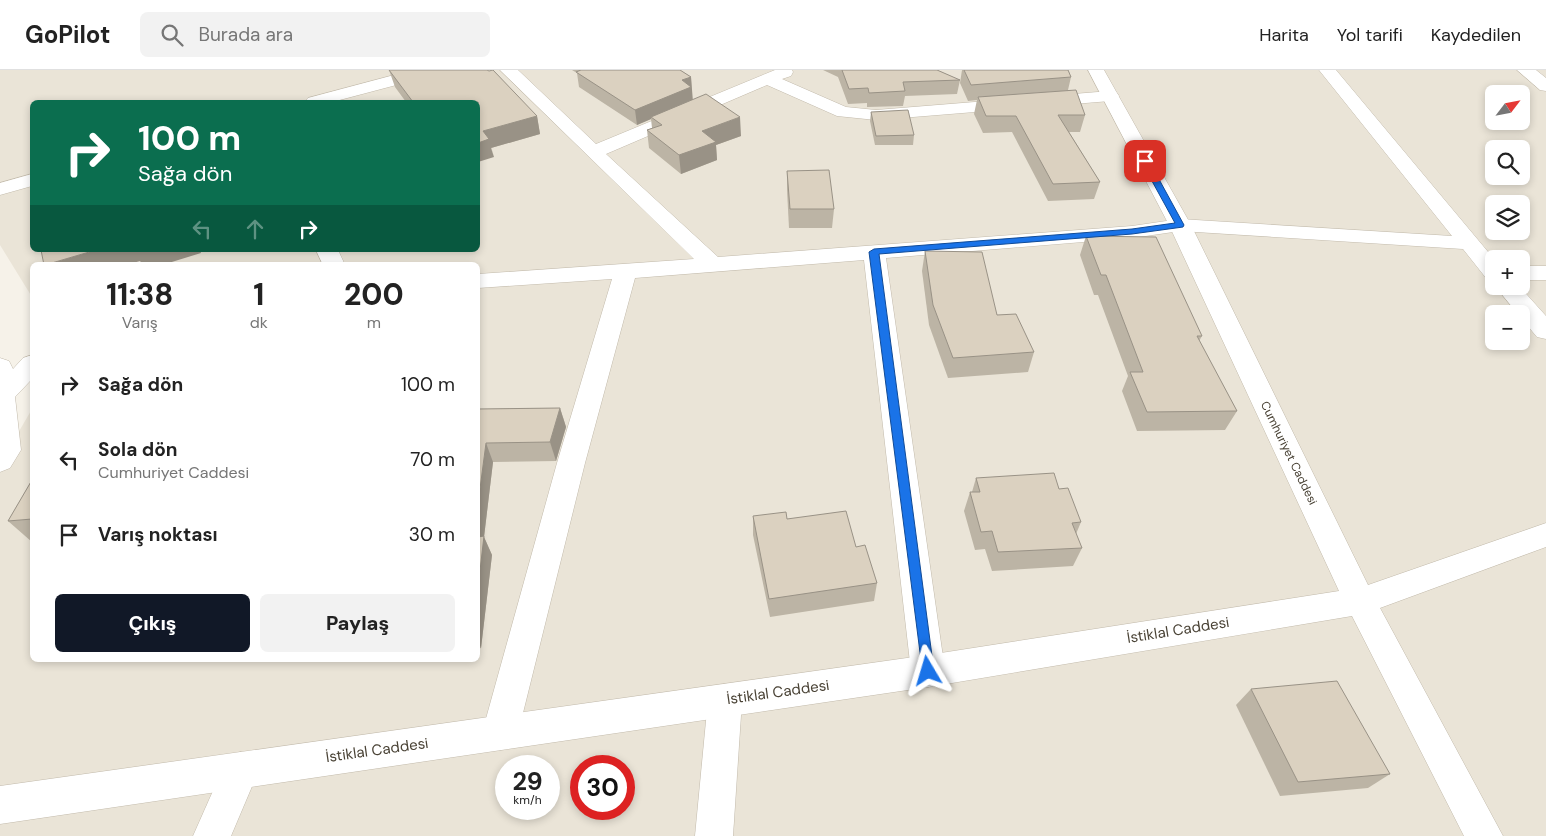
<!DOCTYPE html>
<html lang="tr">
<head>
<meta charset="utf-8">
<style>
	:root { --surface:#fff; --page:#f2f2f2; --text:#222; --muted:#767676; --line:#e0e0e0; --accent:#111827 }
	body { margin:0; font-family:"DM Sans",sans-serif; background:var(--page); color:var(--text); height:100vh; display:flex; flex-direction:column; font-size:19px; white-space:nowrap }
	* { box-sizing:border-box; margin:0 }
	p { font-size:16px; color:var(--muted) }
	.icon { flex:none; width:28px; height:28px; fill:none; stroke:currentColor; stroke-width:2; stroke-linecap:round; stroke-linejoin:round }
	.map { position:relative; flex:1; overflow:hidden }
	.drawer { position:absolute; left:30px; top:192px; width:450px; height:400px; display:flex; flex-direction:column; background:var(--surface); border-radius:8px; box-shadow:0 2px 8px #0003 }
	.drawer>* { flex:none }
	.top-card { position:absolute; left:30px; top:30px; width:450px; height:152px; border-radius:8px; box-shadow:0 2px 8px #0003; background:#0b6e4f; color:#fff; overflow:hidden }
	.needle { width:32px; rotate:58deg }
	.fabs { position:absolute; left:1485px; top:15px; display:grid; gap:10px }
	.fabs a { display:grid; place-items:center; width:45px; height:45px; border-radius:8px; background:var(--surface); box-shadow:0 2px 8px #0003; font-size:25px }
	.speed { position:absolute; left:495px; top:685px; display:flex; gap:10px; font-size:25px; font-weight:700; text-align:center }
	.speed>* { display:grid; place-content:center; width:65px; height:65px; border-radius:50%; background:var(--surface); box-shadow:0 2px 8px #0003; line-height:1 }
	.speed small { font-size:12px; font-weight:400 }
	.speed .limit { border:8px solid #d22; background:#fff; color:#111 }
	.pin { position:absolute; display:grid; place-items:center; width:42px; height:42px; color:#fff; margin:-21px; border-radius:10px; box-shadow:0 2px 8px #0006 }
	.me { position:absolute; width:55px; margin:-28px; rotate:353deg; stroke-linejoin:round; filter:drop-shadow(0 0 4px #0008) }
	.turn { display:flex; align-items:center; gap:18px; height:105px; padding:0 25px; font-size:22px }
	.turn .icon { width:65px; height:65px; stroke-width:2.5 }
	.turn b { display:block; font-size:35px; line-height:42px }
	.lanes { display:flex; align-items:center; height:48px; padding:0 25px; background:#0003; justify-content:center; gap:25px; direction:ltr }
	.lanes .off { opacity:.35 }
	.eta { display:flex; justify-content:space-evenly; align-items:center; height:85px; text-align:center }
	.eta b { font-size:30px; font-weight:800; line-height:35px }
	.cta { display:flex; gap:10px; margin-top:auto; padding:10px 25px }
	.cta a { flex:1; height:58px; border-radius:8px; background:var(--accent); color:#fff; font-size:20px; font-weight:800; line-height:58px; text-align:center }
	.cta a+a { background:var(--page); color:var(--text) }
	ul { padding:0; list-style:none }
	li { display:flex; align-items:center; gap:15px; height:75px; padding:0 25px }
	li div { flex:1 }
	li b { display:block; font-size:19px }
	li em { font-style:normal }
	header { display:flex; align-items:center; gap:30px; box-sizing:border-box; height:70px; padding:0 25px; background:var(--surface); border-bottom:1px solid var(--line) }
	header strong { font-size:24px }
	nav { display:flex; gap:28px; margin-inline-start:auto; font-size:18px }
	.search { width:350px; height:45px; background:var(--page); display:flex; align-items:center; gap:12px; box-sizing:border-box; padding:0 18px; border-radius:8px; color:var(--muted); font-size:19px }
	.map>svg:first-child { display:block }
	.residential { fill:#eae4d7; fill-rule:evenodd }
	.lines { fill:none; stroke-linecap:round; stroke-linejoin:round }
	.minor-casing { stroke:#c2baab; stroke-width:1 }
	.tertiary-casing { stroke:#c2baab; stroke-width:1 }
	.minor { fill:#fff; fill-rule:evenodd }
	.tertiary { fill:#fff; fill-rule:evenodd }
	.wall { fill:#bcb4a5 }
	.shaded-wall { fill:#999286 }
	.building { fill:#dbd1c0; stroke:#999286 }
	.route { fill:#1a73e8; stroke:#114b97 }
	.labels { text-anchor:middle; stroke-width:5; stroke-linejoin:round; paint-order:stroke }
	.street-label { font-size:12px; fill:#4a4336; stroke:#fff }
	.near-street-label { font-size:15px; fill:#4a4336; stroke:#fff }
</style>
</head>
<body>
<header>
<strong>GoPilot</strong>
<div class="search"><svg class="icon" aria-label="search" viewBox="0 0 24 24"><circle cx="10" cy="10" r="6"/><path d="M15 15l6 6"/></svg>Burada ara</div>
<nav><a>Harita</a><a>Yol tarifi</a><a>Kaydedilen</a></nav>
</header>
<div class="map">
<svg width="1546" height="766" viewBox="0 0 1546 766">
	<rect width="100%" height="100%" fill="#f6f2e9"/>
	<!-- residential -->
	<path class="residential" d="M0 0H1546V766H0V394L32 339V590H478V195H32V227L0 175ZM1494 24H1521V51H1494ZM32 32H478V180H32ZM1494 79H1521V106H1494ZM1494 134H1521V161H1494ZM1494 189H1521V216H1494ZM1494 244H1521V271H1494ZM506 696H549V739H506ZM581 696H624V739H581Z"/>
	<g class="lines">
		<!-- minor casing -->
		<g class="minor-casing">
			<g id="minor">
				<polygon points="413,0 440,0 438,4 332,32 305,32 308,28"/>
				<polygon points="500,0 518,0 596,74 775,0 792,0 793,2 791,6 782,9 846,37 876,40 1110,21 1116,22 1119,26 1116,30 1110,31 876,50 837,46 767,15 606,84 718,187 1132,156 1180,149 1452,166 1319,0 1336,0 1494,189 1494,210 1486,208 1463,179 1180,161 1132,168 886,188 945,601 940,612 928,617 916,612 911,601 864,190 635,208 585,393 518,663 513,675 500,680 487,675 482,663 557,393 612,209 478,218 478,204 694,189"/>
				<polygon points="1517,0 1536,0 1546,8 1546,21 1540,20"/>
				<polygon points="32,104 32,116 0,125 0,113"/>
				<polygon points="316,180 338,180 345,195 323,195"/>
				<rect x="1521" y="196" width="25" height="14"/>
				<polygon points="1495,216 1519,216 1546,246 1546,269 1537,267 1521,248 1521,244 1518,244"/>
				<polygon points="32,285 32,309 15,327 21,380 10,398 0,402 0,288 9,291 13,299 23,288"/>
				<polygon points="725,614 737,618 742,630 733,766 695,766 708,630 713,618"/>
				<polygon points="241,682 254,687 259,700 231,766 193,766 228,687"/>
			</g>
		</g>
		<!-- tertiary casing -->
		<g class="tertiary-casing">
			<polygon id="tertiary" points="1088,0 1104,0 1191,155 1368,515 1546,453 1546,477 1380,538 1503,766 1464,766 1352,546 928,617 0,754 0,716 928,585 1339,521 1169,155"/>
		</g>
		<!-- minor -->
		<use href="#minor" class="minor"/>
		<!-- tertiary -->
		<use href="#tertiary" class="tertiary"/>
	</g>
	<!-- wall -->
	<g class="wall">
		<polygon points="389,0 537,46 540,64 491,78 494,87 478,32 406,32 395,17"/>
		<polygon points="572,0 680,0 691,7 692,30 741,66 716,75 717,90 681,104 649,78 647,60 652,58 651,49 637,55 579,17 577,3"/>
		<polygon points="823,0 937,0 960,10 957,24 905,26 903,36 867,37 867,33 848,34 838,7"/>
		<polygon points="962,0 1068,0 1071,7 1068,20 1085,45 1080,62 1069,62 1100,112 1094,129 1048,131 1012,62 983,63 974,44 977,30 968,31 960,13"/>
		<polygon points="871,42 914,65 913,75 875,75 870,51"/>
		<polygon points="787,101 834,139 832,158 789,158 787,120"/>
		<polygon points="1086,166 1202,266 1199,271 1237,341 1225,360 1137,361 1122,321 1128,306 1098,225 1094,225 1080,185"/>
		<polygon points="925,181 997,245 1034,282 1028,302 948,308 929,255 922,201"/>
		<polygon points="560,338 566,357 556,391 493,392 484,467 492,485 481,578 478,579 478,339"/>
		<polygon points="976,408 1059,419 1081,452 1076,464 1082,478 1073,496 992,501 985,479 975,480 964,441 970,422 972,422"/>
		<polygon points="32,410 32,472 8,451"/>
		<polygon points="753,446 787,449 856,477 877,513 874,531 770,547 753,465"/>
		<polygon points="1251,619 1390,704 1368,718 1280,726 1236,635"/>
	</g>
	<!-- shaded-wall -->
	<g class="shaded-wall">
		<polygon points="691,7 693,32 651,47 651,49 637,55 635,40 682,10"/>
		<polygon points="537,46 540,64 491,78 494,87 478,92 478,73 483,61"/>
		<polygon points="740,47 741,66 716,75 717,90 681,104 679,85 702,61"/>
		<polygon points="96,180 200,180 201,183 162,195 143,195 140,191 126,195 45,195"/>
		<polygon points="560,338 566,357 556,391 550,372"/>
		<polygon points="486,373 493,392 484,467 492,485 481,578 478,571 478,434"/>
	</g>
	<!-- building -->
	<g class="building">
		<polygon points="389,0 487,0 489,1 493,0 537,46 483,61 489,69 478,73 478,32 413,32"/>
		<polygon points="581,0 680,0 691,7 682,10 691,17 635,40 576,2"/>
		<polygon points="842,0 937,0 960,10 903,12 905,21 869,23 868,18 849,19"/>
		<polygon points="964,0 1068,0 1071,7 971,15"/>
		<polygon points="1076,20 1085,45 1058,45 1100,112 1053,114 1016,46 986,46 978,27"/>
		<polygon points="706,24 740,47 702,61 716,72 679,85 647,60 662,55 651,47"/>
		<polygon points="908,40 914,65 876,66 871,42"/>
		<polygon points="829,100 834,139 790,139 787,101"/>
		<polygon points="1086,166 1156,167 1202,266 1197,266 1237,341 1147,342 1130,302 1143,302 1106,205 1101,205"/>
		<polygon points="41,180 96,180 45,195 44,195"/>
		<polygon points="925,181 982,182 997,245 1016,244 1034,282 953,288 933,235"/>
		<polygon points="560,338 550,372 486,373 478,434 478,339"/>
		<polygon points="1054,403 1059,419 1068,418 1081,452 1072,453 1082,478 998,482 992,461 981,462 970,422 980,422 976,408"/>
		<polygon points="32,410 32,449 8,451"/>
		<polygon points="846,441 856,477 865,475 877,513 769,529 753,446 786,442 787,449"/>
		<polygon points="484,466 478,518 478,467"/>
		<polygon points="1337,611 1390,704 1298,712 1251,619"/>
	</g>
	<!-- route -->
	<polygon class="route" points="1145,88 1149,91 1184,155 1183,157 1132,164 879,184 934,601 932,606 928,608 923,606 869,182 874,179 1132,159 1175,153 1141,91"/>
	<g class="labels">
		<!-- street labels -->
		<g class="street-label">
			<text transform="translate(1289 383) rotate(64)" y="4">Cumhuriyet Caddesi</text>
		</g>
		<!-- near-street labels -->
		<g class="near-street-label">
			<text transform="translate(1178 560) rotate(-9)" y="5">İstiklal Caddesi</text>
			<text transform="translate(778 622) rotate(-8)" y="5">İstiklal Caddesi</text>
			<text transform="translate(377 680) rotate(-8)" y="5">İstiklal Caddesi</text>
		</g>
	</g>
</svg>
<div class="fabs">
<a><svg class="needle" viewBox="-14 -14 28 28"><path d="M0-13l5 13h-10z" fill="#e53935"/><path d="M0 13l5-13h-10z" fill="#767676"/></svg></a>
<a><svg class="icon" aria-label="search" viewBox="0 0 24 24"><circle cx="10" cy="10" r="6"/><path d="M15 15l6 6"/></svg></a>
<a><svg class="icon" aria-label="layers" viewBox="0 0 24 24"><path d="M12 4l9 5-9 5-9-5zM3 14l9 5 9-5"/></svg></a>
<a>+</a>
<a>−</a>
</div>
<div class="speed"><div>29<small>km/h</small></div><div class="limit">30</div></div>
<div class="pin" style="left:1145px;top:91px;background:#d93025"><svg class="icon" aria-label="arrive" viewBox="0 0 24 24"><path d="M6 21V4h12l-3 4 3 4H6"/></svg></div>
<svg class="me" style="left:928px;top:601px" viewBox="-20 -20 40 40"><path d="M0-17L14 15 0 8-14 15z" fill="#1a73e8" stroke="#fff" stroke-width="4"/></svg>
<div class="top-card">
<div class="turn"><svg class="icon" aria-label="right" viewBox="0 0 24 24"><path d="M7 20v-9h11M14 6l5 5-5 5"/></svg><div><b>100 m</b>Sağa dön</div></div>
<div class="lanes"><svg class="icon off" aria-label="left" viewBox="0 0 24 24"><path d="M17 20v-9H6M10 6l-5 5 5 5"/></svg><svg class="icon off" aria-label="ahead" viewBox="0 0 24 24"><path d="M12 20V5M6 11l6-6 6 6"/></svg><svg class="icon" aria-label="right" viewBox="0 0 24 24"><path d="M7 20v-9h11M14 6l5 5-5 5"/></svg></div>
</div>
<section class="drawer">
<div class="eta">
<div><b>11:38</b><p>Varış</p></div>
<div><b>1</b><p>dk</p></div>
<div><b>200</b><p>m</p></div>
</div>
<ul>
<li><svg class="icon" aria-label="right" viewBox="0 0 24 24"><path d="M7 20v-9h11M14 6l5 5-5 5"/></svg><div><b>Sağa dön</b></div><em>100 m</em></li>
<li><svg class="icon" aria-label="left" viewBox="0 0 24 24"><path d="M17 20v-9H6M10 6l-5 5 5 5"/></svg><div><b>Sola dön</b><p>Cumhuriyet Caddesi</p></div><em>70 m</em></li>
<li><svg class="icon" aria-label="arrive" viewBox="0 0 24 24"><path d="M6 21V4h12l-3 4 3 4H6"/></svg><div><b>Varış noktası</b></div><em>30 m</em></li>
</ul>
<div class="cta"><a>Çıkış</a><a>Paylaş</a></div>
</section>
</div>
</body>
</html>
